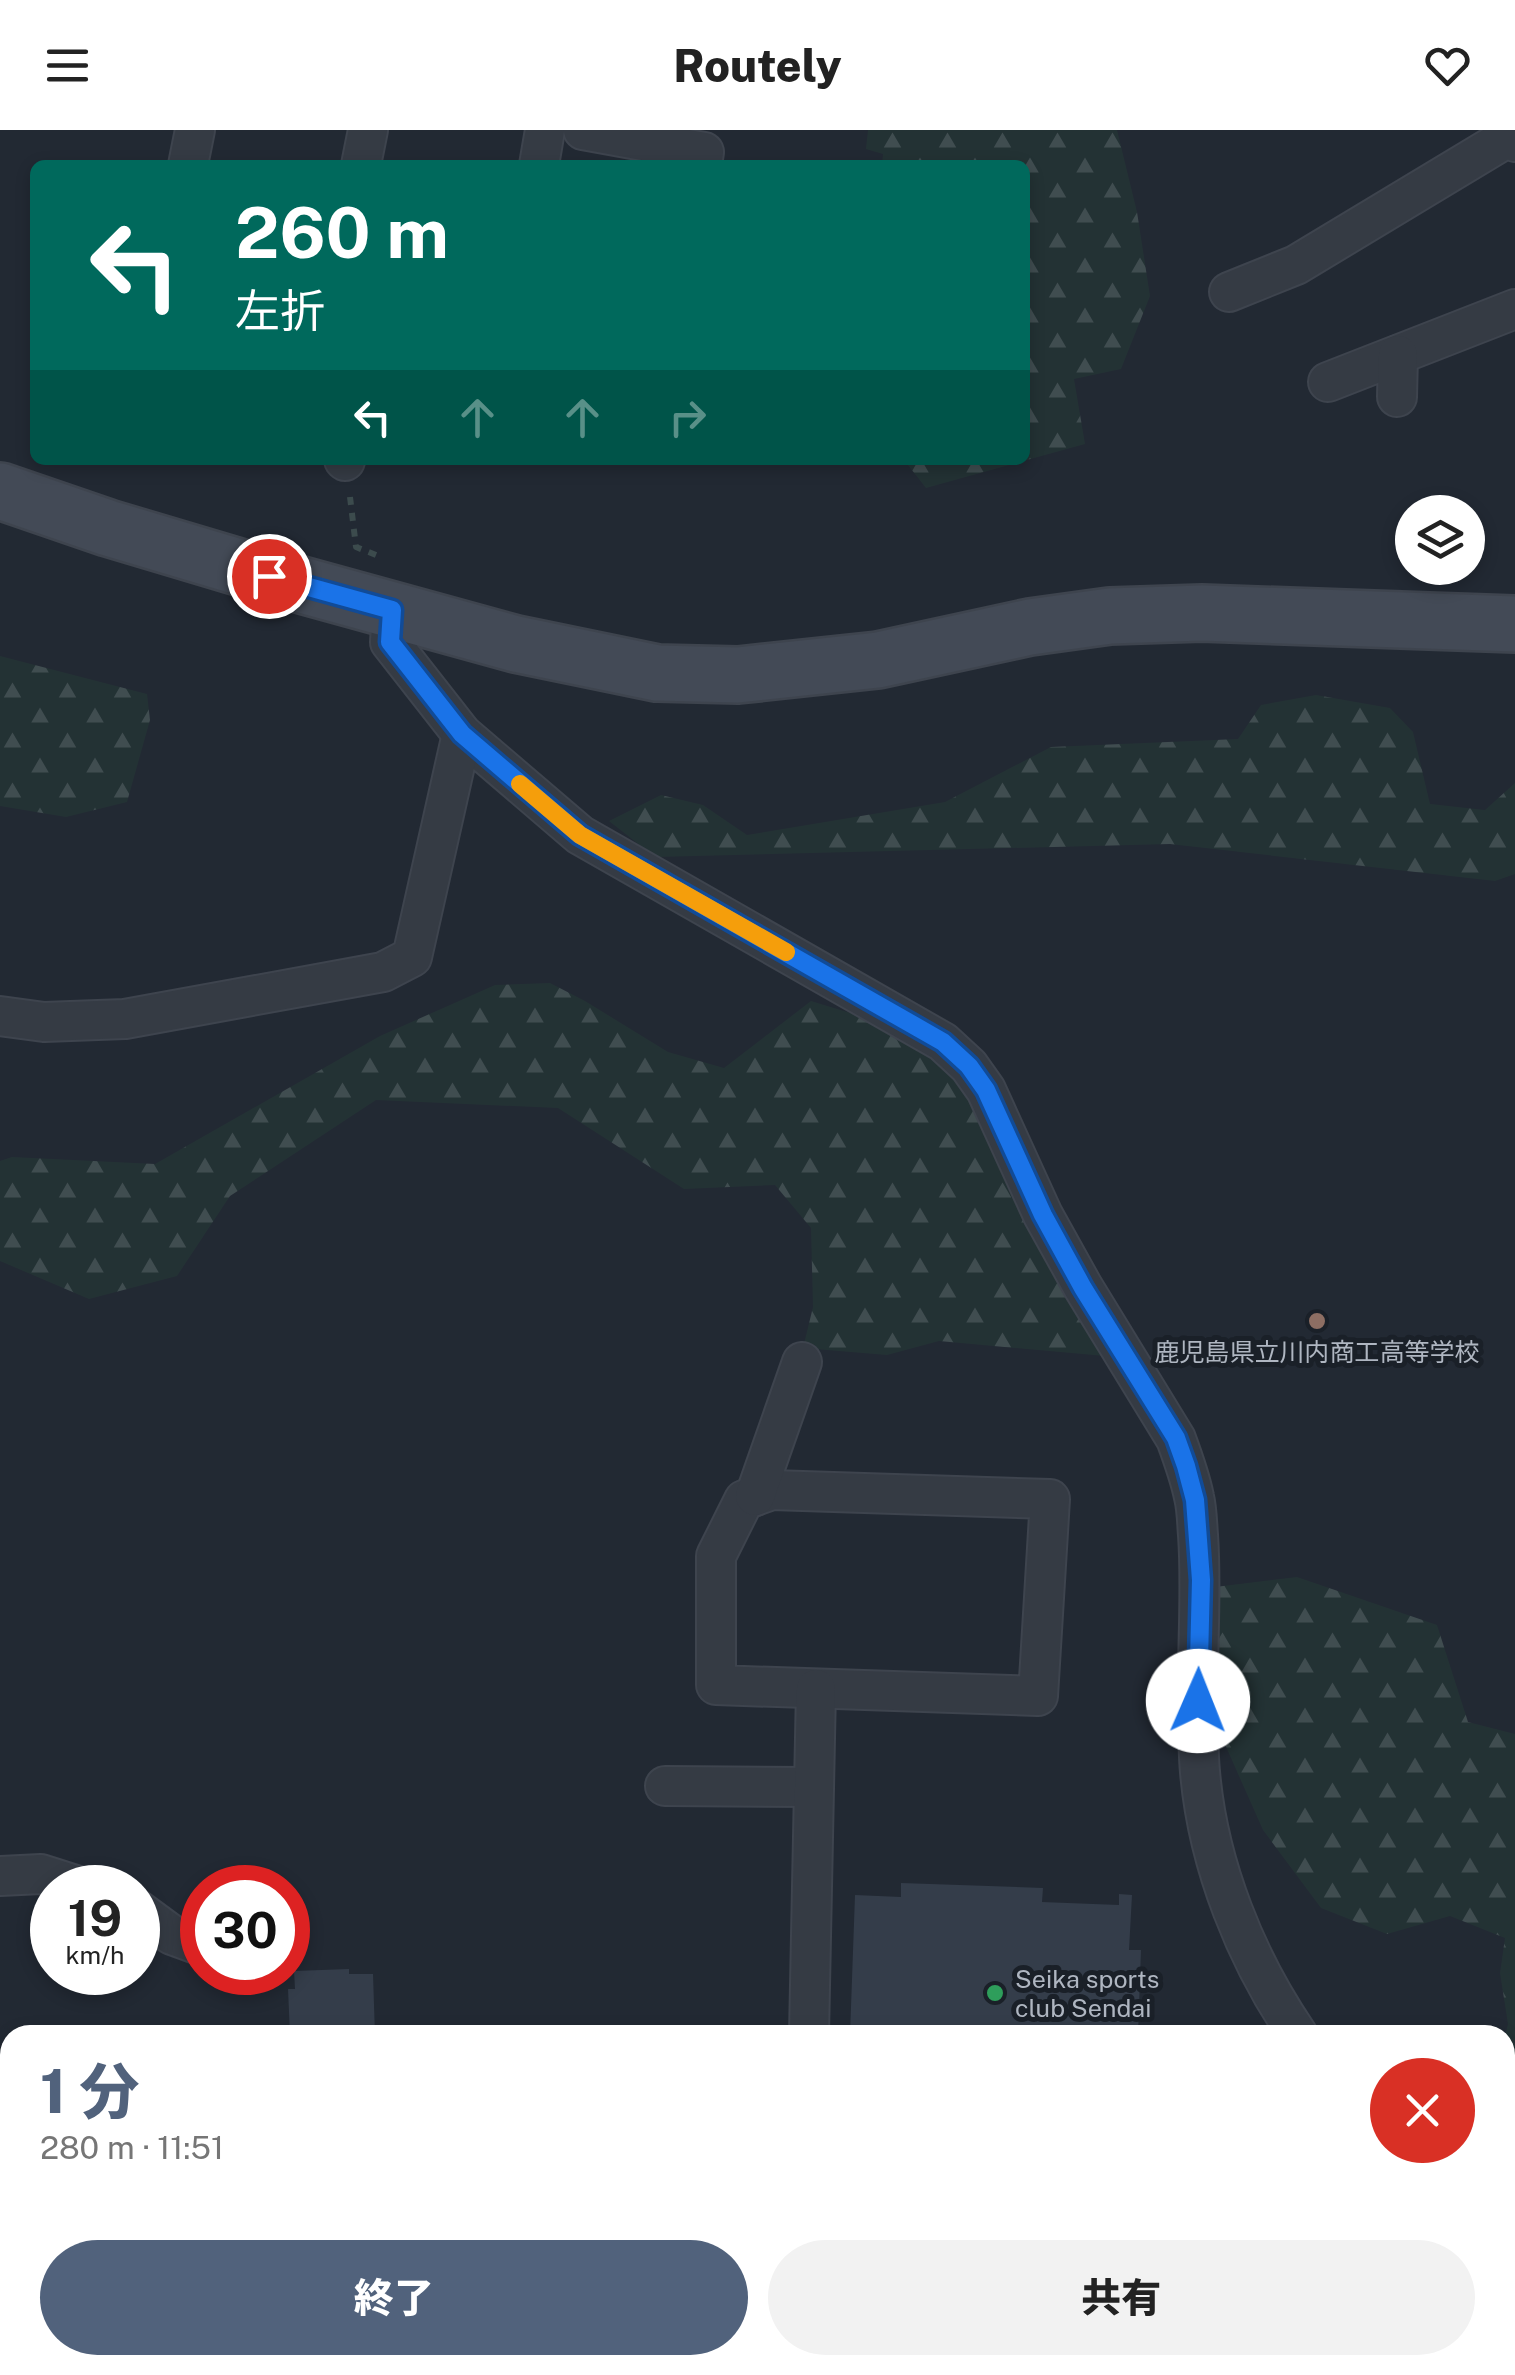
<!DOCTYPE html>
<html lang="ja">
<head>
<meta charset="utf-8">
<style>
	:root { --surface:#fff; --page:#f2f2f2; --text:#222; --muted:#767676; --accent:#51627c }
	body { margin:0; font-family:"Public Sans","Noto Sans JP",sans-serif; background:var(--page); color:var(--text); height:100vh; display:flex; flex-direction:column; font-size:38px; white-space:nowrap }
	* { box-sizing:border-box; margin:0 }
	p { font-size:32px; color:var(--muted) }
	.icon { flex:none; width:55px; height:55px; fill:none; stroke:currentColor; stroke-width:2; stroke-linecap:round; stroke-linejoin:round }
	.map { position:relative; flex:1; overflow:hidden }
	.details { position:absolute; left:0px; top:1895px; width:1515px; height:350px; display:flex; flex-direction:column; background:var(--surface); border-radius:30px 30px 0 0; box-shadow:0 5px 15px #0003 }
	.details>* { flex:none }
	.banner { position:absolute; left:30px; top:30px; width:1000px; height:305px; border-radius:15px; box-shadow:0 5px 15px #0003; background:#00695c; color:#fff; overflow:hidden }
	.tools { position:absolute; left:1395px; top:365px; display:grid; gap:20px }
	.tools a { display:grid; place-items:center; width:90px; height:90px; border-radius:50%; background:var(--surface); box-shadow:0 5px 15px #0003; font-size:50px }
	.speed { position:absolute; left:30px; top:1735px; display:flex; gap:20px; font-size:50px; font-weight:700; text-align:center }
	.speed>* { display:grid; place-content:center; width:130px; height:130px; border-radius:50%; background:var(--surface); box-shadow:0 5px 15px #0003; line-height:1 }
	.speed small { font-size:25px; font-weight:400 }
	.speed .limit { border:15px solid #d22; background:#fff; color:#111 }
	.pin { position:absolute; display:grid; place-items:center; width:85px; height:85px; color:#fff; margin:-42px; border:5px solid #fff; border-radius:50%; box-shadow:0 2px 10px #0007 }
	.me { position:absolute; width:110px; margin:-55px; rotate:1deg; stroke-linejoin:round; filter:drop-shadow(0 0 8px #0008) }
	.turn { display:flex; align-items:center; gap:35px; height:210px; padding:0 40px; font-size:45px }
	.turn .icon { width:130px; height:130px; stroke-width:2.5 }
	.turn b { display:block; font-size:70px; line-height:85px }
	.lanes { display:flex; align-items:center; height:95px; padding:0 40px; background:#0003; justify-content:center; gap:50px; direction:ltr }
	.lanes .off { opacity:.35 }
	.round { display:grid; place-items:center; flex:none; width:105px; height:105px; border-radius:52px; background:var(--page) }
	.overview { display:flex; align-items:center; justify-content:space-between; height:170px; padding:0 40px }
	h1 { font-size:60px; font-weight:800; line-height:75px; color:var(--accent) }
	.cta { display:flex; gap:20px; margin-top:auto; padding:20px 40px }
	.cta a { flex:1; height:115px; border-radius:60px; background:var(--accent); color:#fff; font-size:40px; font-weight:800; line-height:115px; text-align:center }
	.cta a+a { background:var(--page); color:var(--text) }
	header { display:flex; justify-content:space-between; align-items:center; height:130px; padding:0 40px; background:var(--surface); font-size:45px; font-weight:800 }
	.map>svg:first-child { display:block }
	.forest { fill:url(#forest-firs) }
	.building { fill:#343d4a }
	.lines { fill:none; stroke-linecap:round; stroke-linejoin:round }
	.street-casing { stroke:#3e444e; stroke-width:42 }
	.secondary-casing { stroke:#3e444e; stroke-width:60 }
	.path { stroke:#3c4b4d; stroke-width:6; stroke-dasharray:8 8; stroke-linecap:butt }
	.street { stroke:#353b44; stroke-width:38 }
	.secondary { stroke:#434a56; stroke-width:55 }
	.route-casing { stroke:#114b97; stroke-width:25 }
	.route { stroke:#1a73e8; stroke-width:18 }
	.slow { stroke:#f59e0b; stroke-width:18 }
	.education-dot { fill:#8d6e63; stroke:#1a2028; stroke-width:4 }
	.leisure-dot { fill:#2e9e5b; stroke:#1a2028; stroke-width:4 }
	.labels { text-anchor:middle; stroke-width:10; stroke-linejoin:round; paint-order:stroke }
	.poi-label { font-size:25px; fill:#afb6c1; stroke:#1a2028 }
</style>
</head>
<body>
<header><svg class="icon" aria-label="menu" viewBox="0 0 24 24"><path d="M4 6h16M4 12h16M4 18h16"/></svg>Routely<svg class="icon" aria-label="heart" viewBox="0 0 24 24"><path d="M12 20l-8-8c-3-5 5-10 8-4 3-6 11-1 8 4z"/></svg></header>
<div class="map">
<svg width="1515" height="2245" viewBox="0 0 1515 2245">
	<defs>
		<pattern id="forest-firs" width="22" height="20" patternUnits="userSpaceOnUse" patternTransform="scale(2.5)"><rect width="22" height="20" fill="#233234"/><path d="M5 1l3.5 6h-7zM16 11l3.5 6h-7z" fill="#404d50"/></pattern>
	</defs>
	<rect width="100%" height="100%" fill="#222933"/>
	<!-- forest -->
	<g class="forest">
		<polygon points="868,0 1117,0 1137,82 1150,166 1121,239 1074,249 1085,314 926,358 904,330 1025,330 1025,35 882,35 883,24 866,19"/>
		<polygon points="0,526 147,564 150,590 127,672 66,687 0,676"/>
		<polygon points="1316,565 1390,578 1413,602 1430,674 1485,680 1515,653 1515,744 1495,751 1170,714 655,727 609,691 661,665 703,675 747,705 945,672 1051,617 1238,609 1261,575"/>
		<polygon points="550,853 585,871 668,922 724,938 811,871 896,897 954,942 1105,1226 939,1211 887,1225 803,1218 813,1177 811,1098 775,1055 684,1059 558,978 376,970 230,1066 177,1146 89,1169 0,1131 0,1031 12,1027 155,1034 380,906 495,855"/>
		<polygon points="1297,1447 1437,1495 1468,1592 1515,1604 1515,1967 1505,1963 1505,1906 1508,1894 1500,1843 1505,1808 1450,1786 1387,1804 1321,1778 1263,1700 1223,1610 1215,1457"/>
		<polygon points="0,2125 10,2125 10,2235 890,2235 901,2245 0,2245"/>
	</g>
	<!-- building -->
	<g class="building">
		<polygon points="901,1753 1043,1758 1042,1772 1119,1775 1119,1764 1132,1765 1129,1820 1141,1820 1138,1905 850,1905 855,1765 901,1767"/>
		<polygon points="349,1839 349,1844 373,1844 375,1905 290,1905 288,1859 295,1859 294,1841"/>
	</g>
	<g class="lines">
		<!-- street casing -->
		<g class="street-casing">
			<g id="street">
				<polyline points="583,0 704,22 702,35"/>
				<polyline points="188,35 195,0"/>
				<polyline points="361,35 368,0"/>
				<polyline points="539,35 545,0"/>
				<polyline points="1229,162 1296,135 1510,6 1515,12"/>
				<polyline points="1328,252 1515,179"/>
				<polyline points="1397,267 1398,225"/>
				<polyline points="344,330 345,331"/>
				<path d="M392 480 390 512 462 604 580 705 943 912 969 936 986 960 1043 1085 1083 1157 1176 1309C1183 1328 1190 1347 1194 1367 1197 1379 1197 1393 1198 1405 1202 1461 1197 1517 1198 1573 1198 1596 1198 1620 1200 1642 1208 1735 1246 1829 1298 1905"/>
				<polyline points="0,886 44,892 125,889 383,842 412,827 462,604"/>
				<polygon points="772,1360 1050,1369 1038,1566 716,1555 716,1426 744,1370"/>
				<polyline points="755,1366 802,1232"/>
				<polyline points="665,1656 814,1657"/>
				<polyline points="0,1746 41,1744 85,1758"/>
				<polyline points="138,1780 172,1805 202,1816"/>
				<polyline points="809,1905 816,1559"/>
				<polyline points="1505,2085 1515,2090"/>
				<polyline points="1161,2235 1168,2245"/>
			</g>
		</g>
		<!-- secondary casing -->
		<g class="secondary-casing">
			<g id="secondary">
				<polyline points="0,361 108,398 269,446 516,514 657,543 738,545 878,530 1030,497 1110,486 1202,483 1515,494"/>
				<polyline points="0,2078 10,2078"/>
				<polyline points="1505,2189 1515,2192"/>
			</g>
		</g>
		<!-- path -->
		<polyline class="path" points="350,367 356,417 376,425"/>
		<!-- street -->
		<use href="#street" class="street"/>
		<!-- secondary -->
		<use href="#secondary" class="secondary"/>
	</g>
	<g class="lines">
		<!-- route casing -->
		<g class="route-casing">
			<polyline id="route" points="269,446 392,480 390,512 462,604 580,705 943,912 969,936 986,960 1043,1085 1083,1158 1176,1308 1186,1336 1195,1370 1201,1450 1198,1571"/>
		</g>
		<!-- route -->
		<use href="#route" class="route"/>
		<!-- slow -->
		<polyline class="slow" points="520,654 580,705 786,822"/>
	</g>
	<!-- markers -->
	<circle class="education-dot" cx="1317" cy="1191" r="10"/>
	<circle class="leisure-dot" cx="995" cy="1863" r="10"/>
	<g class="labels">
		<!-- poi labels -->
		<g class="poi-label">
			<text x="1317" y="1231">鹿児島県立川内商工高等学校</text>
			<text x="1015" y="1858" text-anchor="start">Seika sports<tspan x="1015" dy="29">club Sendai</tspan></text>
		</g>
	</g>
</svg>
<div class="tools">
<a><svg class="icon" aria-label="layers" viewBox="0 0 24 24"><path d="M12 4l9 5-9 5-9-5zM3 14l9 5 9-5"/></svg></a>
</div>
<div class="speed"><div>19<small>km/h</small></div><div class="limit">30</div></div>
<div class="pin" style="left:269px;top:446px;background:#d93025"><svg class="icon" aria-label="arrive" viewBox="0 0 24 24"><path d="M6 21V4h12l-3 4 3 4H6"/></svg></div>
<svg class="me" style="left:1198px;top:1571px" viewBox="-20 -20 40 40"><circle r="19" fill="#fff"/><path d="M0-13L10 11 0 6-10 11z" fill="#1a73e8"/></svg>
<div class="banner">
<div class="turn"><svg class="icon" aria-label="left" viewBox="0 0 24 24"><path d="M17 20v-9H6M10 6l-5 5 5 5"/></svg><div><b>260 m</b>左折</div></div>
<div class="lanes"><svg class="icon" aria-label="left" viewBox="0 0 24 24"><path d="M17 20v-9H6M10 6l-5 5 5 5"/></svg><svg class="icon off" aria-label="ahead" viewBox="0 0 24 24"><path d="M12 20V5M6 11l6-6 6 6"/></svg><svg class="icon off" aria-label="ahead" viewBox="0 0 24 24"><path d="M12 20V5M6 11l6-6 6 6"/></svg><svg class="icon off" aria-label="right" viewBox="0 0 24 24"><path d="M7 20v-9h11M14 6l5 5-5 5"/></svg></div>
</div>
<section class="details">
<div class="overview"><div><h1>1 分</h1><p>280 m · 11:51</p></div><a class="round" style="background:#d93025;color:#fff"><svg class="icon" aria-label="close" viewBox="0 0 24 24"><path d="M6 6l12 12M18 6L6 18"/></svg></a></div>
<div class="cta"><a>終了</a><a>共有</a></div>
</section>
</div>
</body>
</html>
